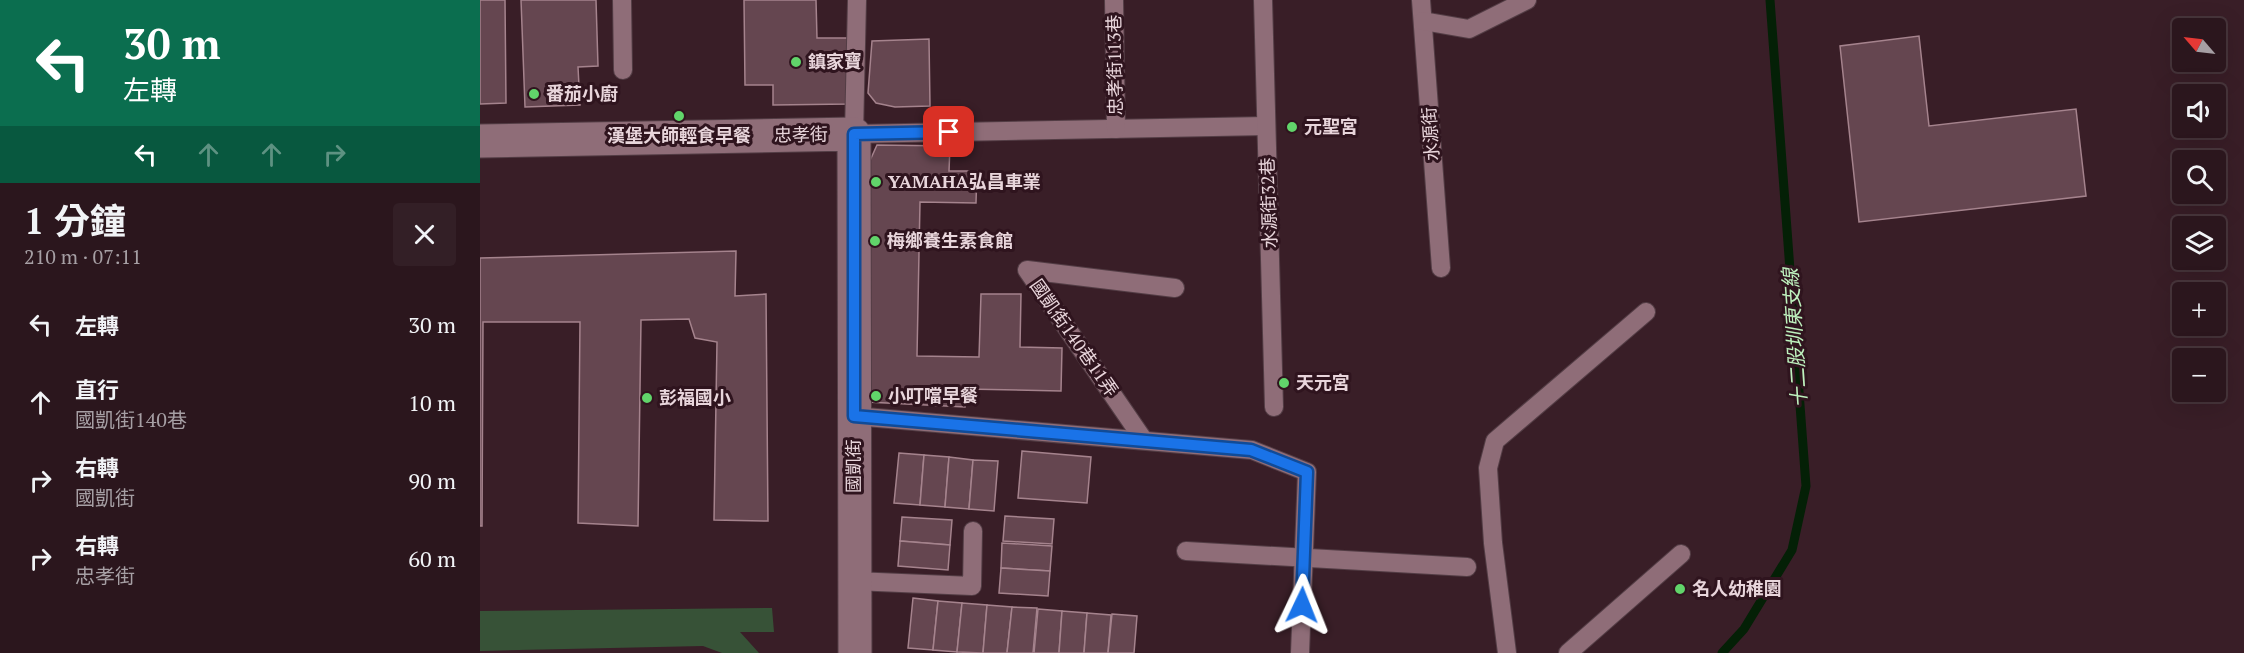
<!DOCTYPE html>
<html lang="zh-TW">
<head>
<meta charset="utf-8">
<style>
	:root { --surface:#2b161d; --page:#331f26; --text:#f1f3f6; --muted:#a69fa4; --line:#47353b }
	body { margin:0; font-family:"PT Serif","Noto Sans TC",serif; background:var(--page); color:var(--text); height:100vh; display:flex; flex-direction:column; font-size:22px; white-space:nowrap }
	* { box-sizing:border-box; margin:0 }
	p { font-size:20px; color:var(--muted) }
	.icon { flex:none; width:33px; height:33px; fill:none; stroke:currentColor; stroke-width:2; stroke-linecap:round; stroke-linejoin:round }
	.map { position:relative; flex:1; overflow:hidden }
	.panel { display:flex; flex-direction:column; background:var(--surface); width:480px }
	.panel>* { flex:none }
	.hud { background:#0b6e4f; color:#fff; overflow:hidden }
	.needle { width:39px; rotate:298deg }
	.controls { position:absolute; left:1692px; top:18px; display:grid; gap:12px }
	.controls a { display:grid; place-items:center; width:54px; height:54px; border-radius:6px; background:var(--surface); box-shadow:0 6px 24px #0002,0 0 0 2px var(--line); font-size:30px }
	.pin { position:absolute; display:grid; place-items:center; width:51px; height:51px; color:#fff; margin:-26px; border-radius:12px; box-shadow:0 3px 9px #0006 }
	.me { position:absolute; width:66px; margin:-33px; rotate:2deg; stroke-linejoin:round; filter:drop-shadow(0 0 4px #0008) }
	.turn { display:flex; align-items:center; gap:21px; height:126px; padding:0 24px; font-size:27px }
	.turn .icon { width:78px; height:78px; stroke-width:2.5 }
	.turn b { display:block; font-size:42px; line-height:51px }
	.lanes { display:flex; align-items:center; height:57px; padding:0 24px; background:#0003; justify-content:center; gap:30px; direction:ltr }
	.lanes .off { opacity:.35 }
	.round { display:grid; place-items:center; flex:none; width:63px; height:63px; border-radius:6px; background:var(--page) }
	.head { display:flex; align-items:center; justify-content:space-between; height:102px; padding:0 24px }
	h1 { font-size:36px; font-weight:700; line-height:45px }
	ul { padding:0; list-style:none }
	li { display:flex; align-items:center; gap:18px; height:78px; padding:0 24px }
	li div { flex:1 }
	li b { display:block; font-size:22px }
	li em { font-style:normal }
	main { display:flex; flex:1; min-height:0 }
	.map>svg:first-child { display:block }
	.green { fill:#375237 }
	.lines { fill:none; stroke-linecap:round; stroke-linejoin:round }
	.stream { stroke:#042006; stroke-width:9 }
	.building { fill:#654650; stroke:#a5838d; stroke-width:1.5 }
	.lane-casing { stroke:#533d45; stroke-width:20 }
	.street-casing { stroke:#533d45; stroke-width:35 }
	.lane { stroke:#8f6d78; stroke-width:18 }
	.street { stroke:#8f6d78; stroke-width:33 }
	.route-casing { stroke:#114b97; stroke-width:15 }
	.route { stroke:#1a73e8; stroke-width:10 }
	.poi-dot { fill:#61d46a; stroke:#2f141e; stroke-width:2 }
	.labels { text-anchor:middle; stroke-width:6; stroke-linejoin:round; paint-order:stroke }
	.poi-label { font-size:18px; font-weight:bold; fill:#e8d5db; stroke:#2f141e; text-anchor:start }
	.street-label { font-size:18px; fill:#e8d5db; stroke:#2f141e }
	.water-label { font-size:20px; font-style:italic; fill:#bef2be; stroke:#2f141e }
</style>
</head>
<body>
<main>
<section class="panel">
<div class="hud">
<div class="turn"><svg class="icon" aria-label="left" viewBox="0 0 24 24"><path d="M17 20v-9H6M10 6l-5 5 5 5"/></svg><div><b>30 m</b>左轉</div></div>
<div class="lanes"><svg class="icon" aria-label="left" viewBox="0 0 24 24"><path d="M17 20v-9H6M10 6l-5 5 5 5"/></svg><svg class="icon off" aria-label="ahead" viewBox="0 0 24 24"><path d="M12 20V5M6 11l6-6 6 6"/></svg><svg class="icon off" aria-label="ahead" viewBox="0 0 24 24"><path d="M12 20V5M6 11l6-6 6 6"/></svg><svg class="icon off" aria-label="right" viewBox="0 0 24 24"><path d="M7 20v-9h11M14 6l5 5-5 5"/></svg></div>
</div>
<div class="head"><div><h1>1 分鐘</h1><p>210 m · 07:11</p></div><a class="round"><svg class="icon" aria-label="close" viewBox="0 0 24 24"><path d="M6 6l12 12M18 6L6 18"/></svg></a></div>
<ul>
<li><svg class="icon" aria-label="left" viewBox="0 0 24 24"><path d="M17 20v-9H6M10 6l-5 5 5 5"/></svg><div><b>左轉</b></div><em>30 m</em></li>
<li><svg class="icon" aria-label="ahead" viewBox="0 0 24 24"><path d="M12 20V5M6 11l6-6 6 6"/></svg><div><b>直行</b><p>國凱街140巷</p></div><em>10 m</em></li>
<li><svg class="icon" aria-label="right" viewBox="0 0 24 24"><path d="M7 20v-9h11M14 6l5 5-5 5"/></svg><div><b>右轉</b><p>國凱街</p></div><em>90 m</em></li>
<li><svg class="icon" aria-label="right" viewBox="0 0 24 24"><path d="M7 20v-9h11M14 6l5 5-5 5"/></svg><div><b>右轉</b><p>忠孝街</p></div><em>60 m</em></li>
</ul>
</section>
<div class="map">
<svg width="1764" height="653" viewBox="0 0 1764 653">
	<rect width="100%" height="100%" fill="#391e27"/>
	<!-- green -->
	<polygon class="green" points="292,608 294,632 260,632 279,653 242,653 223,646 0,651 0,611"/>
	<g class="lines">
		<!-- stream -->
		<polyline class="stream" points="1242,653 1264,629 1312,550 1326,486 1290,0"/>
	</g>
	<!-- building -->
	<g class="building">
		<polygon points="0,0 25,0 26,103 0,104"/>
		<polygon points="41,0 116,0 118,66 98,67 100,105 45,107"/>
		<polygon points="264,0 336,0 337,38 368,38 369,104 293,105 293,85 265,85"/>
		<polygon points="1439,36 1449,126 1596,109 1606,196 1379,222 1360,46"/>
		<polygon points="449,39 450,106 415,107 396,103 388,93 392,41"/>
		<polygon points="397,145 470,146 469,171 497,171 496,203 440,202 437,356 499,357 501,294 541,294 540,347 582,348 581,391 485,389 485,407 387,402 388,165"/>
		<polygon points="256,251 255,296 286,294 288,521 234,520 237,342 215,338 209,319 161,320 158,526 98,523 100,322 3,322 2,526 0,526 0,258"/>
		<polygon points="542,451 611,457 607,503 538,498"/>
		<polygon points="419,453 444,455 440,505 414,503"/>
		<polygon points="444,455 469,457 465,507 440,505"/>
		<polygon points="469,457 493,460 489,509 465,507"/>
		<polygon points="493,460 518,461 514,511 489,509"/>
		<polygon points="525,516 574,519 572,544 523,541"/>
		<polygon points="422,517 472,520 470,545 420,541"/>
		<polygon points="420,541 470,545 468,570 418,566"/>
		<polygon points="522,543 572,546 570,571 521,568"/>
		<polygon points="521,568 570,571 568,596 519,593"/>
		<polygon points="433,598 458,601 453,650 428,648"/>
		<polygon points="458,601 482,603 477,652 453,650"/>
		<polygon points="482,603 507,605 503,653 477,652"/>
		<polygon points="507,605 532,607 527,653 503,653"/>
		<polygon points="532,607 557,608 553,653 527,653"/>
		<polygon points="558,609 582,611 579,653 554,653"/>
		<polygon points="582,611 607,613 604,653 579,653"/>
		<polygon points="607,613 631,615 628,653 604,653"/>
		<polygon points="632,614 657,616 654,653 628,653"/>
	</g>
	<g class="lines">
		<!-- lane casing -->
		<g class="lane-casing">
			<g id="lane">
				<polyline points="142,0 143,70"/>
				<polyline points="377,0 374,134 786,126"/>
				<polyline points="634,0 636,129"/>
				<polyline points="783,0 794,407"/>
				<polyline points="941,0 961,268"/>
				<polyline points="943,21 989,29 1047,0"/>
				<polyline points="374,416 772,450 827,472 820,653"/>
				<polyline points="663,439 547,270 695,288"/>
				<polyline points="706,551 987,567"/>
				<polyline points="374,581 492,586 493,531"/>
				<polyline points="1027,653 1013,543 1008,468 1015,441 1166,312"/>
				<polyline points="1088,653 1201,554"/>
			</g>
		</g>
		<!-- street casing -->
		<g class="street-casing">
			<polyline id="street" points="0,141 374,134 375,653"/>
		</g>
		<!-- lane -->
		<use href="#lane" class="lane"/>
		<!-- street -->
		<use href="#street" class="street"/>
	</g>
	<g class="lines">
		<!-- route casing -->
		<g class="route-casing">
			<polyline id="route" points="469,132 374,134 374,416 771,450 827,472 822,605"/>
		</g>
		<!-- route -->
		<use href="#route" class="route"/>
	</g>
	<!-- markers -->
	<g class="poi-dot">
		<circle cx="316" cy="62" r="6"/>
		<circle cx="54" cy="94" r="6"/>
		<circle cx="199" cy="116" r="6"/>
		<circle cx="812" cy="127" r="6"/>
		<circle cx="396" cy="182" r="6"/>
		<circle cx="395" cy="241" r="6"/>
		<circle cx="804" cy="383" r="6"/>
		<circle cx="396" cy="396" r="6"/>
		<circle cx="167" cy="398" r="6"/>
		<circle cx="1200" cy="589" r="6"/>
	</g>
	<g class="labels">
		<!-- poi labels -->
		<g class="poi-label">
			<text x="328" y="68">鎮家寶</text>
			<text x="66" y="100">番茄小廚</text>
			<text x="824" y="133">元聖宮</text>
			<text x="199" y="142" text-anchor="middle">漢堡大師輕食早餐</text>
			<text x="408" y="188">YAMAHA弘昌車業</text>
			<text x="407" y="247">梅鄉養生素食館</text>
			<text x="816" y="389">天元宮</text>
			<text x="408" y="402">小叮噹早餐</text>
			<text x="179" y="404">彭福國小</text>
			<text x="1212" y="595">名人幼稚園</text>
		</g>
		<!-- street labels -->
		<g class="street-label">
			<text transform="translate(635 65) rotate(-91)" y="6">忠孝街113巷</text>
			<text transform="translate(951 134) rotate(-94)" y="6">水源街</text>
			<text transform="translate(321 135) rotate(-1)" y="6">忠孝街</text>
			<text transform="translate(789 203) rotate(-92)" y="6">水源街32巷</text>
			<text transform="translate(594 338) rotate(55)" y="6">國凱街140巷11弄</text>
			<text transform="translate(374 466) rotate(-90)" y="6">國凱街</text>
		</g>
		<!-- water labels -->
		<g class="water-label">
			<text transform="translate(1315 338) rotate(-94)" y="7">十二股圳東支線</text>
		</g>
	</g>
</svg>
<div class="controls">
<a><svg class="needle" viewBox="-14 -14 28 28"><path d="M0-13l5 13h-10z" fill="#e53935"/><path d="M0 13l5-13h-10z" fill="#a69fa4"/></svg></a>
<a><svg class="icon" aria-label="sound" viewBox="0 0 24 24"><path d="M4 9h4l5-4v14l-5-4H4zM17 9q2 3 0 6"/></svg></a>
<a><svg class="icon" aria-label="search" viewBox="0 0 24 24"><circle cx="10" cy="10" r="6"/><path d="M15 15l6 6"/></svg></a>
<a><svg class="icon" aria-label="layers" viewBox="0 0 24 24"><path d="M12 4l9 5-9 5-9-5zM3 14l9 5 9-5"/></svg></a>
<a>+</a>
<a>−</a>
</div>
<div class="pin" style="left:469px;top:132px;background:#d93025"><svg class="icon" aria-label="arrive" viewBox="0 0 24 24"><path d="M6 21V4h12l-3 4 3 4H6"/></svg></div>
<svg class="me" style="left:822px;top:605px" viewBox="-20 -20 40 40"><path d="M0-17L14 15 0 8-14 15z" fill="#1a73e8" stroke="#fff" stroke-width="4"/></svg>
</div>
</main>
</body>
</html>
